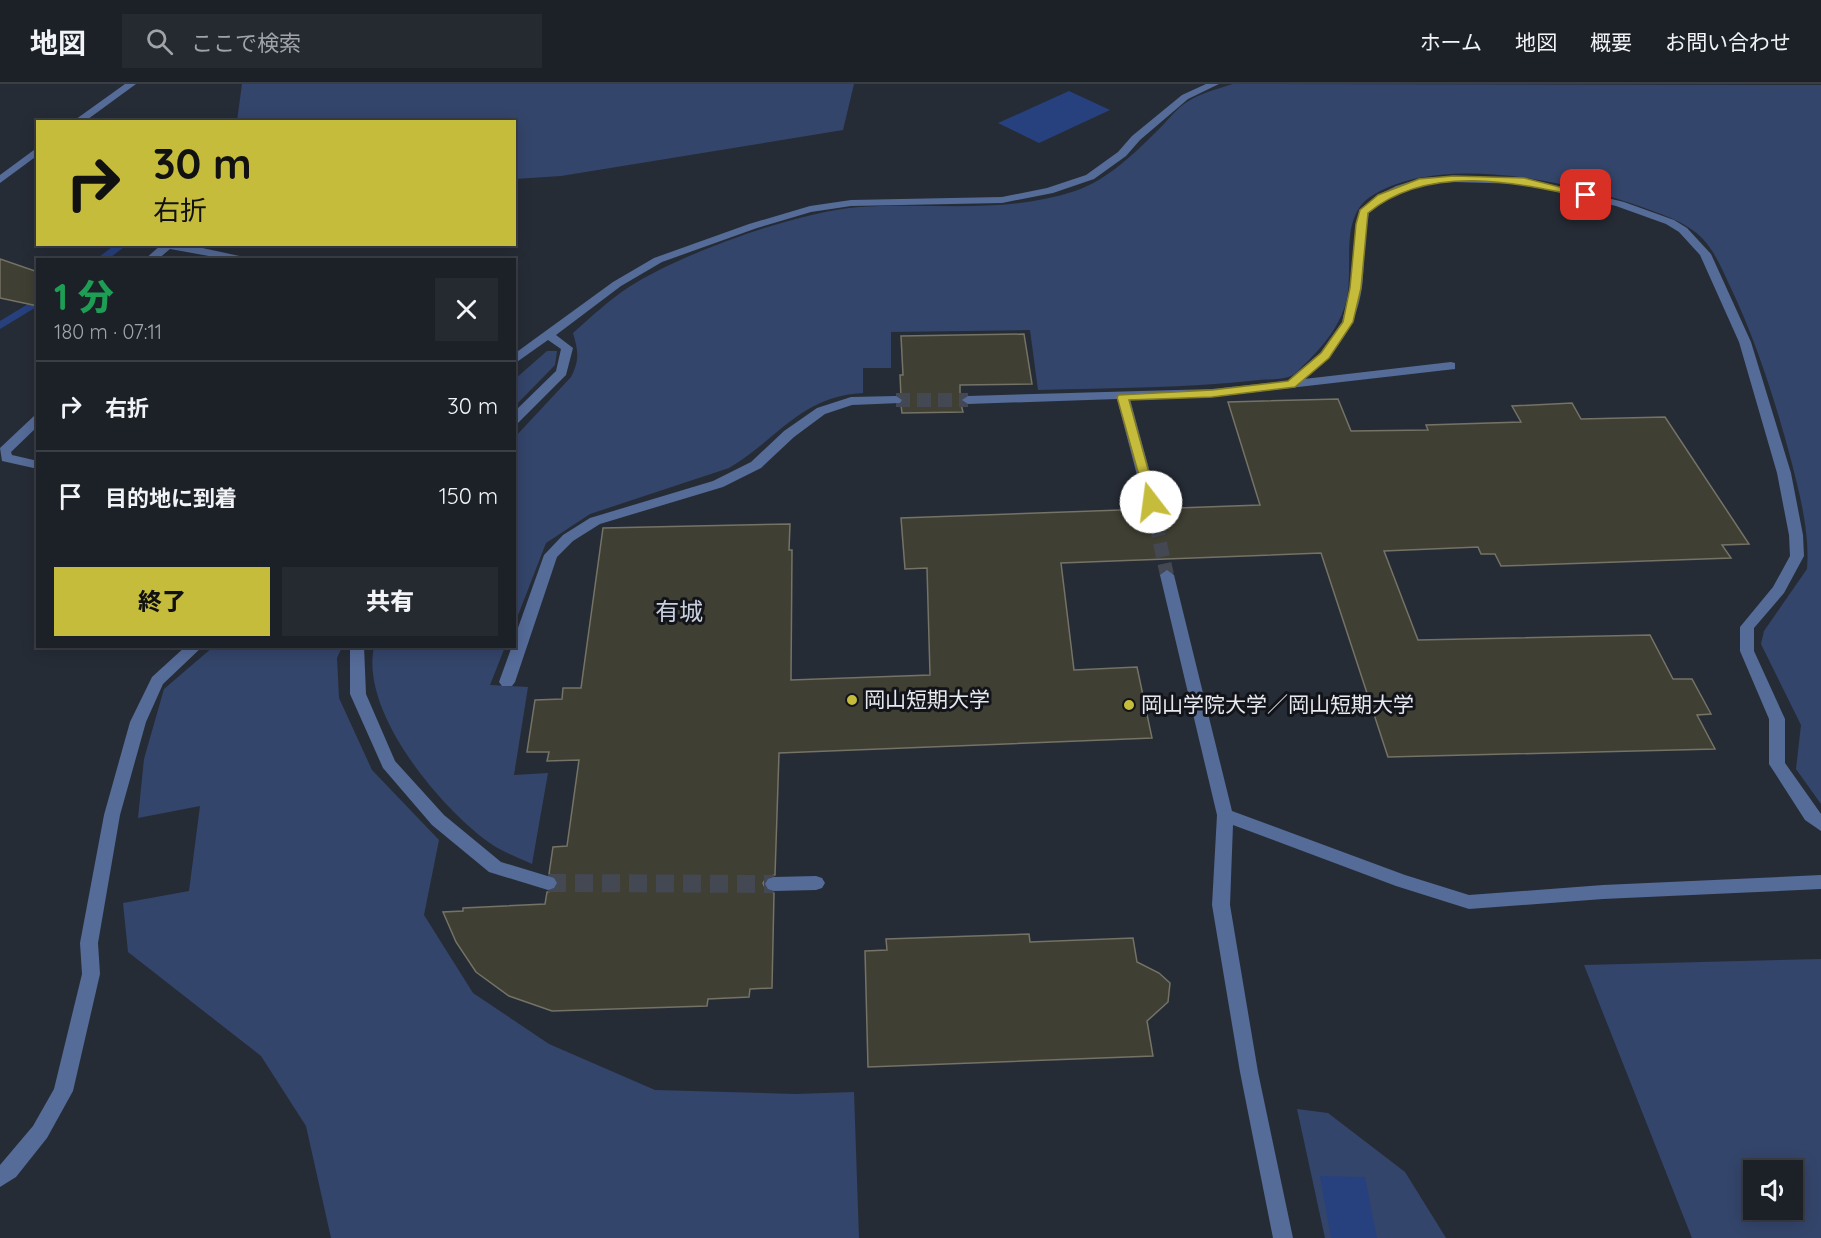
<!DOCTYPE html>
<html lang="ja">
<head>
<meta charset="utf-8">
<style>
	:root { --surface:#1c2128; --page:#252930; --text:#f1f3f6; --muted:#a0a3a8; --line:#3a3e45; --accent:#c6bc3c }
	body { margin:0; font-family:Quicksand,"Noto Sans JP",sans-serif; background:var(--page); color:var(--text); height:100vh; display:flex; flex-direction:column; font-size:22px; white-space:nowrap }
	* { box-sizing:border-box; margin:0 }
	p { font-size:20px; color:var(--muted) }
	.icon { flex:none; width:33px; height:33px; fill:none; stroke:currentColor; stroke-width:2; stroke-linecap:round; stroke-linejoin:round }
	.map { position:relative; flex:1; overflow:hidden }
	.side { position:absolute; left:36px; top:174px; width:480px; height:390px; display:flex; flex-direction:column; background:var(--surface); border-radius:0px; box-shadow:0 3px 15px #0003,0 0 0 2px var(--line) }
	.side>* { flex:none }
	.hud { position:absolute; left:36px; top:36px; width:480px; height:126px; border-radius:0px; box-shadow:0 3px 15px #0003,0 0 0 2px var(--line); background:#c6bc3c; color:#111; overflow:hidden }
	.controls { position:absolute; left:1743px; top:1076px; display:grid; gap:12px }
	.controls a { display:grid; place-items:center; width:60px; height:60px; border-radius:0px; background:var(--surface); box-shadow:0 3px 15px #0003,0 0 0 2px var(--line); font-size:30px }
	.pin { position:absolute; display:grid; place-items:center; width:51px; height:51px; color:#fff; margin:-26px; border-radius:12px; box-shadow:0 3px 9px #0006 }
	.me { position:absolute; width:66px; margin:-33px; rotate:345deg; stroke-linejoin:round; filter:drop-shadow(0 0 4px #0008) }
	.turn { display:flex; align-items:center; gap:21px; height:126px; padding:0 18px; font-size:27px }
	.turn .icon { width:78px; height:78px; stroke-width:2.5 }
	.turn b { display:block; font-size:42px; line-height:51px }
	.round { display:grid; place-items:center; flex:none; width:63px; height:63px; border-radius:0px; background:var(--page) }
	.headline { display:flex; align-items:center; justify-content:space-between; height:102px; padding:0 18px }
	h1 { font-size:36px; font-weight:800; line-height:45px; color:#1e9e55 }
	.button { display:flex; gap:12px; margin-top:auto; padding:12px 18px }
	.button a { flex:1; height:69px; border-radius:0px; background:var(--accent); color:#111; font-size:24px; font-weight:800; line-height:69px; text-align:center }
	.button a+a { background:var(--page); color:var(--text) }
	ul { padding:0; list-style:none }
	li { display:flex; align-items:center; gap:18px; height:90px; padding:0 18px; border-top:2px solid var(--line) }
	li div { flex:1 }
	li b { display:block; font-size:22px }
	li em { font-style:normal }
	header { display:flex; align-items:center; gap:36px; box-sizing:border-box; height:84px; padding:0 30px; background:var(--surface); border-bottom:2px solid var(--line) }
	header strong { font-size:28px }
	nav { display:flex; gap:33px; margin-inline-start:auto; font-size:21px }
	.search { width:420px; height:54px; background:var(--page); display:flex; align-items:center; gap:15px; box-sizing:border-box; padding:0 21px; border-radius:0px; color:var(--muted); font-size:22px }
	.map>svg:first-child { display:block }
	.green { fill:#34456b; fill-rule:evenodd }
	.water { fill:#27417f }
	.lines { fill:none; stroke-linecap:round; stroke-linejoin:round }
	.stream { fill:#27417f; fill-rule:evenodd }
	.building { fill:#403f33; stroke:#747366; stroke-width:1.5 }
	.minor-tunnel-far1 { stroke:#434852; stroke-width:14; stroke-dasharray:14 7; stroke-linecap:butt }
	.minor-tunnel { stroke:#434852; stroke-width:18; stroke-dasharray:18 9; stroke-linecap:butt }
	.minor { fill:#556b98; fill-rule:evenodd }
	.route { fill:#c6bc3c; stroke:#817a27; stroke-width:1.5 }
	.poi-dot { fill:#c6bc3c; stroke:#121419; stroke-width:2 }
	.labels { text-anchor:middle; stroke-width:6; stroke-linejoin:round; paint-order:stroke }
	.poi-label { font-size:21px; fill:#e6e9f0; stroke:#121419; text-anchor:start }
	.quarter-label { font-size:24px; fill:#c8cfdd; stroke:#121419 }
</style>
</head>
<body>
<header>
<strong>地図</strong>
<div class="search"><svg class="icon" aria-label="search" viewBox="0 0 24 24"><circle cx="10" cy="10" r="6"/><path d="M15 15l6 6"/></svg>ここで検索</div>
<nav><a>ホーム</a><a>地図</a><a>概要</a><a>お問い合わせ</a></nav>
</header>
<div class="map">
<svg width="1821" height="1154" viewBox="0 0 1821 1154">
	<rect width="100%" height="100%" fill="#262c36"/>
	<!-- green -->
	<g class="green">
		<polygon points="242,0 854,0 843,46 561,92 515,95 514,38 237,37"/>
		<path d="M1233 0 1821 1V720L1796 685 1801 641 1761 560 1764 547 1807 485C1810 449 1800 411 1791 376 1775 316 1756 256 1729 200 1722 185 1715 168 1703 155 1687 138 1663 131 1642 123 1570 97 1439 68 1370 113 1337 136 1356 189 1345 222 1337 245 1326 258 1310 275 1305 279 1299 287 1293 291 1285 296 1269 295 1259 296 1186 304 1112 304 1038 306L1030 246 891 248V284H863V309C801 312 778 355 729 384L590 430 546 459 515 539V353L571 293C580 276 578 266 573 249 591 233 609 216 629 203 682 169 796 128 859 123 932 118 1002 131 1075 107 1108 96 1136 68 1161 43 1169 35 1177 24 1187 18 1201 9 1217 5 1233 0Z"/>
		<polygon points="547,267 557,267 555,281 515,322 515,295"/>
		<polygon points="213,563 342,563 337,574 339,614 372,686 439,756 424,831 473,909 549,960 655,1006 795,1010 854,1008 859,1154 331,1154 306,1042 261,972 128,868 123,819 189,807 200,722 138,734 144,675 164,605"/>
		<path d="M374 563H505L490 601 528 603 514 691 548 689 532 780C517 773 500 767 487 757 438 721 360 627 374 563Z"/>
		<path d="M1821 875V1154H1692L1584 881ZM1754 1086H1792V1125H1754Z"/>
		<polygon points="1297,1025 1328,1029 1405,1088 1446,1154 1325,1154"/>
	</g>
	<!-- water -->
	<g class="water">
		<polygon points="1069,7 1110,26 1039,59 998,39"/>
		<polygon points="1320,1092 1365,1093 1377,1154 1331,1154"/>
	</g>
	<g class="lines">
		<!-- stream -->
		<g class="stream">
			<polygon points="116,160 128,160 107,176 95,176"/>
			<polygon points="38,214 38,222 0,245 0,237"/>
		</g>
	</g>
	<!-- building -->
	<g class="building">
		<polygon points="0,175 38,188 38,222 0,214"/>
		<polygon points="1024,250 1032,300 960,301 960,317 963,328 902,329 901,321 904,316 901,313 900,291 903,291 901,252"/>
		<polygon points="1338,315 1351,347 1428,346 1426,341 1521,338 1512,322 1572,319 1581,335 1665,333 1749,460 1722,461 1731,474 1501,482 1495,470 1481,470 1478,463 1384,467 1418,556 1650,551 1673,595 1692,595 1711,630 1697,631 1715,665 1388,673 1321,469 1061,479 1074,586 1137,583 1152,654 779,669 775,791 767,793 763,799 766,806 774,809 772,904 750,905 749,913 708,915 707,922 552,927 509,912 476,888 456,858 443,828 463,827 463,824 545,820 547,808 555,806 559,800 556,793 549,790 553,763 567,762 579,676 547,677 549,668 527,668 535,616 562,615 563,604 581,604 603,444 790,440 789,466 792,466 791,596 930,591 927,484 905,485 901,434 1260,421 1228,318"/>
		<polygon points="1029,850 1030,858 1133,854 1137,878 1159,889 1170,899 1168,918 1147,937 1153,972 868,983 865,867 887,866 886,855"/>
	</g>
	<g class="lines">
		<!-- minor-tunnel-far1 -->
		<g class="minor-tunnel-far1">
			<polyline points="896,316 968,316"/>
			<polyline points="1151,418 1167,491"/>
		</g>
		<!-- minor-tunnel -->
		<polyline class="minor-tunnel" points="548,799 774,800"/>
		<!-- minor -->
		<g class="minor">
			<polygon points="125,0 136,0 84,38 72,38"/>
			<polygon points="1206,0 1219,0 1188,15 1140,56 1126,72 1094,95 1053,109 1002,119 851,122 811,128 757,144 662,178 621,202 556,251 573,264 566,291 518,339 514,340 514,328 556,287 561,265 548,256 514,280 514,270 613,198 654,174 749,140 810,122 851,116 1002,113 1047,104 1086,91 1118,68 1132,52 1182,11"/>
			<polygon points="38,63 38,71 0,99 0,91"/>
			<path d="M1453 92 1524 94 1624 118 1674 136 1687 144 1711 170 1751 258 1791 389 1803 451 1804 472 1784 509 1754 544V567L1785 635V679L1821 730V747L1805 736 1769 680V635L1740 567V543L1773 503 1790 472 1789 451 1777 389 1739 258 1700 171 1679 148 1666 140 1616 122 1524 100 1453 98 1423 100 1386 115 1369 129C1363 153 1365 179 1362 203 1356 245 1335 269 1304 295L1451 278 1455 279V285L1212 313 1130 315 1158 418 1151 422 1144 418 1117 315 968 320 962 316 968 312 1212 305 1287 297 1321 268 1342 238 1350 204 1356 140 1360 126 1378 111 1396 102 1422 94Z"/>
			<polygon points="162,160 184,160 258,176 231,176 170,165 157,176 144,176"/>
			<polygon points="896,312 902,316 900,319 852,321 825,330 794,353 761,384 723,403 600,440 573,457 557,473 515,598 512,602 502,602 499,598 512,562 514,562 514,555 544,471 563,451 590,434 713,397 751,378 784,347 817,324 851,313"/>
			<polygon points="38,331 38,342 11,368 12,371 38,377 38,385 2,377 0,364 34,332"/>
			<polygon points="1167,486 1174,491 1232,727 1405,791 1469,811 1603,801 1821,791 1821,805 1603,815 1469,825 1396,802 1233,741 1230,821 1258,988 1293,1154 1273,1154 1240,988 1212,821 1217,731 1160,491"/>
			<polygon points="186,562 203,562 163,600 146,638 120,731 98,859 100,890 73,1007 47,1054 16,1093 0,1103 0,1081 33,1042 54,1005 82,890 80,859 104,731 130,638 152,593"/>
			<polygon points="350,562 364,562 366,610 395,677 444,731 501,778 554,794 557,799 554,804 548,806 489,788 432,741 383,684 350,610"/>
			<polygon points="816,792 822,794 825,799 822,804 816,806 774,807 768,805 765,800 768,795 774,793"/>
		</g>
	</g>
	<!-- route -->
	<path class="route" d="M1453 92 1524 94 1591 111 1586 114C1516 98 1429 79 1368 129L1361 204 1353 238 1329 274 1295 303 1212 313 1129 316 1157 418 1155 420H1147L1117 313 1119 311 1212 306 1288 297 1321 269 1343 238 1350 204 1356 140 1360 126 1378 111 1419 95Z"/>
	<!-- markers -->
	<g class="poi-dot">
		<circle cx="852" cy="616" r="6"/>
		<circle cx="1129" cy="621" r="6"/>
	</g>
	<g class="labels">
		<!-- poi labels -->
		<g class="poi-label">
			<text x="864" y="623">岡山短期大学</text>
			<text x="1141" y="628">岡山学院大学／岡山短期大学</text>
		</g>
		<!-- quarter labels -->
		<g class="quarter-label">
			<text x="679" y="536">有城</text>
		</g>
	</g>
</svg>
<div class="controls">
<a><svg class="icon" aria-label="sound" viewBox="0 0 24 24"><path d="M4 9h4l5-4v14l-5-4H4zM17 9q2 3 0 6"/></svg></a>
</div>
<div class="pin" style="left:1586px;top:111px;background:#d93025"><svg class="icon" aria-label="arrive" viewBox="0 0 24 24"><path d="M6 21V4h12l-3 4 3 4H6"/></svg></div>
<svg class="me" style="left:1151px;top:418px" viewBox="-20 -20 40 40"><circle r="19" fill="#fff"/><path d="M0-13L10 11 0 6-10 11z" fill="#c6bc3c"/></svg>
<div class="hud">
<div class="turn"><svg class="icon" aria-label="right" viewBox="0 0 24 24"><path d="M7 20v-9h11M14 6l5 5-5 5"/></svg><div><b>30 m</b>右折</div></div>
</div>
<section class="side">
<div class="headline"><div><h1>1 分</h1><p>180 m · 07:11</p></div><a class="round"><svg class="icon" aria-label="close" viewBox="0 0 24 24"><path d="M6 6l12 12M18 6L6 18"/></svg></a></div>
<ul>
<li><svg class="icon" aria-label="right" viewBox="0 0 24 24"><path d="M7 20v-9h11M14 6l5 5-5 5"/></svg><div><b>右折</b></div><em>30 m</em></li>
<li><svg class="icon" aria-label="arrive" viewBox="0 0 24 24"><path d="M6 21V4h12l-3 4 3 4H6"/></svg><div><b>目的地に到着</b></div><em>150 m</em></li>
</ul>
<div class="button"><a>終了</a><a>共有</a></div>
</section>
</div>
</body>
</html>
